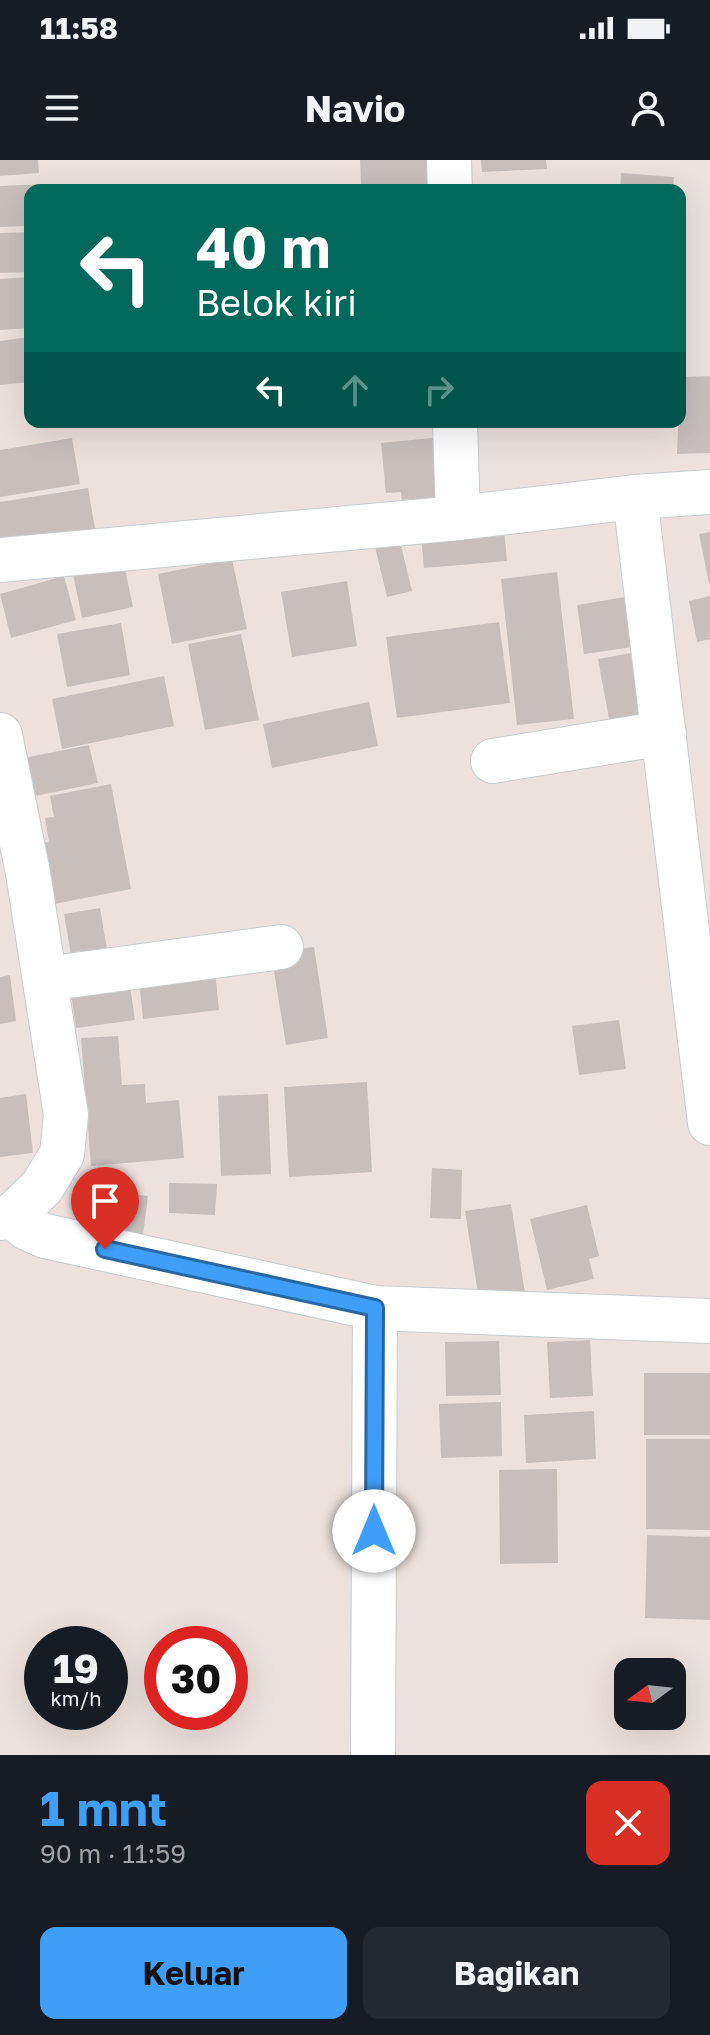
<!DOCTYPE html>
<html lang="id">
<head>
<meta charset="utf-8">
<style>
	:root { --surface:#171b24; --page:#242831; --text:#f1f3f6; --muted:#9ea1a6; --accent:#3f9ff8 }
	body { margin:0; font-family:"Golos Text",sans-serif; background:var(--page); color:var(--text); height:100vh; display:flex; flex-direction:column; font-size:30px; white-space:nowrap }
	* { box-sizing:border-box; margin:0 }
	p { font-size:26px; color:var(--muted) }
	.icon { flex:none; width:44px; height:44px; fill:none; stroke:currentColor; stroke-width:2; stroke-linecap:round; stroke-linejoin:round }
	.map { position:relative; height:1595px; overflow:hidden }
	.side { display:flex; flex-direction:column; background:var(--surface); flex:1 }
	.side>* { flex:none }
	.top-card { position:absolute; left:24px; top:24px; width:662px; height:244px; border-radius:16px; box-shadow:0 8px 32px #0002; background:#00695c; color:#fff; overflow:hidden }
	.needle { width:52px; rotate:255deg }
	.tools { position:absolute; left:614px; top:1498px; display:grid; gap:16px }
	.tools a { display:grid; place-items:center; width:72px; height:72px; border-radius:16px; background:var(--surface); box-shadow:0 8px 32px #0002; font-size:40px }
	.speed { position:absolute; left:24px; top:1466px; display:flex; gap:16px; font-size:40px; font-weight:700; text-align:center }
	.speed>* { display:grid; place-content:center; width:104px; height:104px; border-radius:50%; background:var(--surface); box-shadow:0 8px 32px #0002; line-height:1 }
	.speed small { font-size:20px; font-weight:400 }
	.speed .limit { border:12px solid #d22; background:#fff; color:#111 }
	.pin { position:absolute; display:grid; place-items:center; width:68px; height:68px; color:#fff; margin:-82px -34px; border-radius:50% 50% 50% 0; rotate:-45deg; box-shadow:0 0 8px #0007 }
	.pin .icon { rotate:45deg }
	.me { position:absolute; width:88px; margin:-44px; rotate:0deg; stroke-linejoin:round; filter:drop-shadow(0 0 6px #0008) }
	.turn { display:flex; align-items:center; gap:28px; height:168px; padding:0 40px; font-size:36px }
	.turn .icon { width:104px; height:104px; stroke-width:2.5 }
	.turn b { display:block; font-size:56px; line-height:68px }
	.lanes { display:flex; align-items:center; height:76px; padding:0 40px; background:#0003; justify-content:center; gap:40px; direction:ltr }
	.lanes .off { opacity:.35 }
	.round { display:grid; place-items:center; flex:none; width:84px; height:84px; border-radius:16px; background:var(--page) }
	.overview { display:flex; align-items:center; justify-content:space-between; height:136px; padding:0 40px }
	h1 { font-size:48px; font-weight:700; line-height:60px; color:var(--accent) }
	.cta { display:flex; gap:16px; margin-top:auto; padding:16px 40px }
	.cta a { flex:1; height:92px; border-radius:16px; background:var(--accent); color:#111; font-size:32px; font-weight:700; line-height:92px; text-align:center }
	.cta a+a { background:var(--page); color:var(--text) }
	.status { display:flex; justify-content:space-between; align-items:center; height:56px; padding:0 40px; background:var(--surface); direction:ltr }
	.status svg { height:22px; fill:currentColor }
	header { display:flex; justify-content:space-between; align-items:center; height:104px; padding:0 40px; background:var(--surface); font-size:36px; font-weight:700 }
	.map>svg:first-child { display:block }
	.building { fill:#c8bfbd }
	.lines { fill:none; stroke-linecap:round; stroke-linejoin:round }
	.minor-casing { stroke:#c5cdd4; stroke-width:46 }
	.minor { stroke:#fff; stroke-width:44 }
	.route-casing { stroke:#2967a1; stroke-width:20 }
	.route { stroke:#3f9ff8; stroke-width:14 }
</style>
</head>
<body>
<div class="status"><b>11:58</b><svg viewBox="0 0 49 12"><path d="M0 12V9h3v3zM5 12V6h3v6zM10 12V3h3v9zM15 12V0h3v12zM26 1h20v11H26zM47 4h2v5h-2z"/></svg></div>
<header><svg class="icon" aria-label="menu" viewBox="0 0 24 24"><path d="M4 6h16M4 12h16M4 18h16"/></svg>Navio<svg class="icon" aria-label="person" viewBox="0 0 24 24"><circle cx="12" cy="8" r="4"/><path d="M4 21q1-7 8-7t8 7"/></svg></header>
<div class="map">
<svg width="710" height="1595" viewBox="0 0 710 1595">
	<rect width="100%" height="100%" fill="#ede1dd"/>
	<!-- building -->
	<g class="building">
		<polygon points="0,0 38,0 39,13 0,16"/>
		<polygon points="360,0 431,0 432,26 361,27"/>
		<polygon points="481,0 546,0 547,9 482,12"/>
		<polygon points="621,13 674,17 673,30 620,30"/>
		<polygon points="47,24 48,30 30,30 30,66 0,67 0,26"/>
		<polygon points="30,72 30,112 0,113 0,73"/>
		<polygon points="30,117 30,168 0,170 0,119"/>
		<polygon points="30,177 30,222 0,225 0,181"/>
		<polygon points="710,216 710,293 677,294 680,217"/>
		<polygon points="442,277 448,336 402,340 401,332 386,333 381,283"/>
		<polygon points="72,278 80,324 0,337 0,290"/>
		<polygon points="88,328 97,380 0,395 0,342"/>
		<polygon points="503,358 507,401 424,408 420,366"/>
		<polygon points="710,372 710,423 709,423 699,374"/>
		<polygon points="400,381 412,431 387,437 375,387"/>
		<polygon points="232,399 247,469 172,484 158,414"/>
		<polygon points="124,404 133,447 82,458 73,414"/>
		<polygon points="557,412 574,559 517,565 501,419"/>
		<polygon points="64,416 76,460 11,478 0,434"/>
		<polygon points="347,421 357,486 292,497 281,432"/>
		<polygon points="631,436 640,486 584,494 577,445"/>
		<polygon points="710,436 710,479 697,482 689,441"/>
		<polygon points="499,462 510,543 397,558 386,477"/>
		<polygon points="121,463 130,515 67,527 57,474"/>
		<polygon points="241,474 259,560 205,570 188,484"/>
		<polygon points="642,491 654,557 610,564 598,499"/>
		<polygon points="164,516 174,566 62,589 52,539"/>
		<polygon points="369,542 378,586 272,608 263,564"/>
		<polygon points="89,585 98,623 21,639 14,600"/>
		<polygon points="111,624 131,729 54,744 42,683 49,682 45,658 54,657 50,636"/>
		<polygon points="100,748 109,801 73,807 64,754"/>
		<polygon points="314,787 328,878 286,885 271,793"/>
		<polygon points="215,812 219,850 143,859 139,820"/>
		<polygon points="10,815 16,861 0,864 0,817"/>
		<polygon points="129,819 135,860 76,868 70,826"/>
		<polygon points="619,860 626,909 579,915 572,866"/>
		<polygon points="118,876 122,925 145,924 146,943 179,940 184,998 91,1006 81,878"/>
		<polygon points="367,922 372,1012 289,1017 284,927"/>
		<polygon points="26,934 33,993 0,997 0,938"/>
		<polygon points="268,934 271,1014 221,1016 218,936"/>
		<polygon points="432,1008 462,1010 461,1059 430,1058"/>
		<polygon points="169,1023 217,1024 215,1055 169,1053"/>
		<polygon points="87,1028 148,1036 143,1075 82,1068"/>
		<polygon points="511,1044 526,1140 480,1147 465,1051"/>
		<polygon points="587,1045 599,1096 589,1099 594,1119 547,1130 530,1059"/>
		<polygon points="590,1180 593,1236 550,1238 547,1182"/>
		<polygon points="499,1181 501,1235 446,1236 445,1182"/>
		<rect x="644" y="1213" width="66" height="62"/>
		<polygon points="501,1242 502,1296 441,1298 439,1244"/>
		<polygon points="594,1251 596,1299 526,1303 524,1255"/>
		<polygon points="646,1279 710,1279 710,1370 646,1369"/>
		<polygon points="557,1309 558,1403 500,1404 499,1310"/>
		<polygon points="647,1375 710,1377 710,1460 645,1458"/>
	</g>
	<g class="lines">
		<!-- minor casing -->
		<g class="minor-casing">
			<g id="minor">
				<polyline points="449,0 450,30"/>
				<polyline points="455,262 458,358"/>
				<polyline points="635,337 710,963"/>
				<polyline points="0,400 458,358 635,337 710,332"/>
				<polyline points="0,575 28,713 66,955 62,994 42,1027 12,1056 0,1058"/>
				<polyline points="493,601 664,573"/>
				<polyline points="46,819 281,787"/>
				<polyline points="12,1056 27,1068 45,1076 375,1148 710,1161"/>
				<polyline points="373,1595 375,1148"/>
			</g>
		</g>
		<!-- minor -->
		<use href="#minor" class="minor"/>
	</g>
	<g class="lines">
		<!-- route casing -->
		<g class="route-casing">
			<polyline id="route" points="105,1089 375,1148 374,1371"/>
		</g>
		<!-- route -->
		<use href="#route" class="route"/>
	</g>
</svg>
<div class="tools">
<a><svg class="needle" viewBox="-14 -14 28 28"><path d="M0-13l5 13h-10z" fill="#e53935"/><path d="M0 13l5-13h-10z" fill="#9ea1a6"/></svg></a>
</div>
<div class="speed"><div>19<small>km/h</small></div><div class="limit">30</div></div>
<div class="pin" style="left:105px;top:1089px;background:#d93025"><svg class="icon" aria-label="arrive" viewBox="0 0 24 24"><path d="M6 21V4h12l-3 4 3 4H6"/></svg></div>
<svg class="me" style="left:374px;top:1371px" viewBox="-20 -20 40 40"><circle r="19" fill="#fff"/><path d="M0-13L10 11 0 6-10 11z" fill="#3f9ff8"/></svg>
<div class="top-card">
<div class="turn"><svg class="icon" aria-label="left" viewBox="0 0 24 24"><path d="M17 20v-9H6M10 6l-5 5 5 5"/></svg><div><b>40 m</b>Belok kiri</div></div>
<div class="lanes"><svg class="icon" aria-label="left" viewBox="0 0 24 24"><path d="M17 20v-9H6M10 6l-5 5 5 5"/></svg><svg class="icon off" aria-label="ahead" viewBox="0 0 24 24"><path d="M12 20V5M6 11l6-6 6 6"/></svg><svg class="icon off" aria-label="right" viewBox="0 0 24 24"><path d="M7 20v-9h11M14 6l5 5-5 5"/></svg></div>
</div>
</div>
<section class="side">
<div class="overview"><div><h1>1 mnt</h1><p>90 m · 11:59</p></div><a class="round" style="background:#d93025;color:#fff"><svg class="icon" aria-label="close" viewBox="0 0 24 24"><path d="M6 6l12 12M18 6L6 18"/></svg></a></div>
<div class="cta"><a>Keluar</a><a>Bagikan</a></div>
</section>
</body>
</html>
